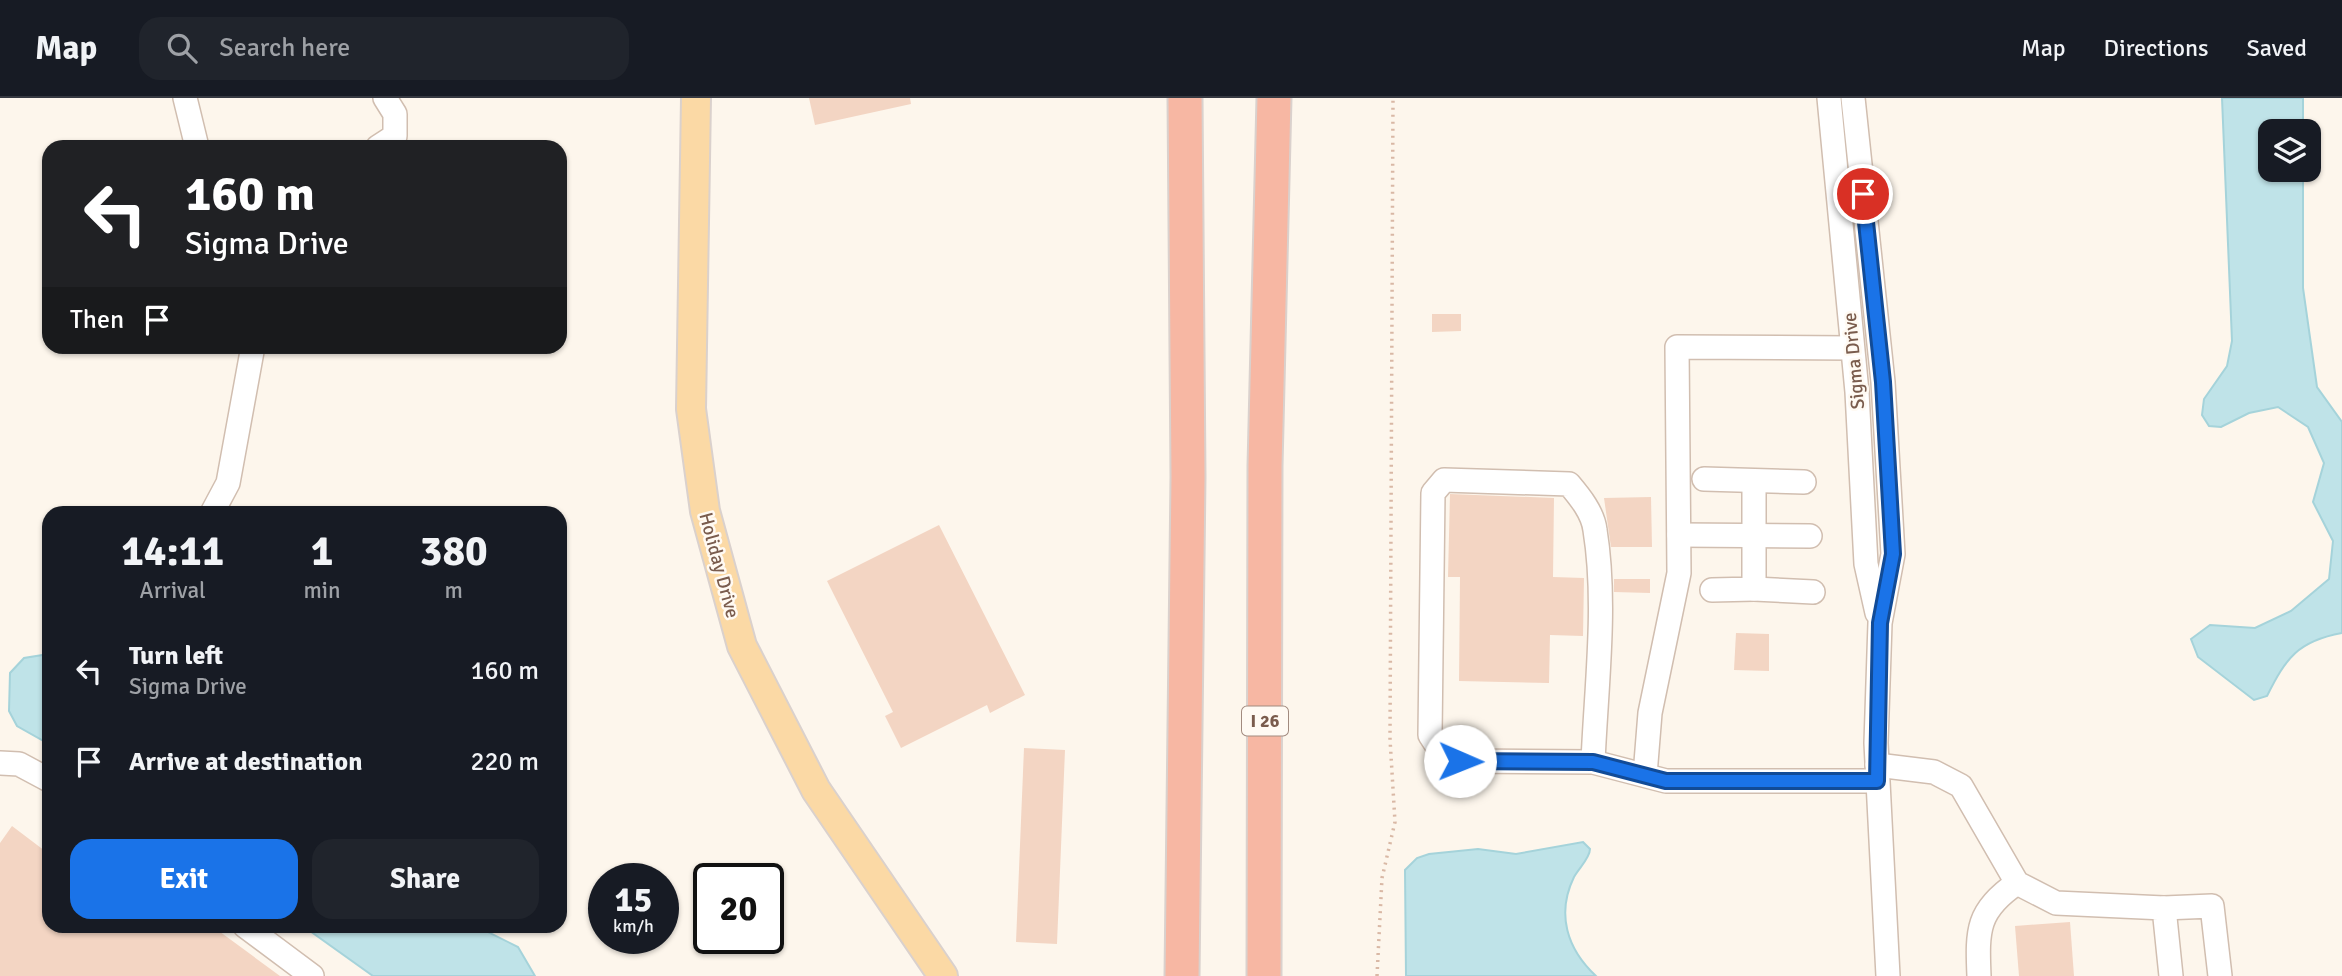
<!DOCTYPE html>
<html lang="en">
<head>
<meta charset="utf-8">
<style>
	:root { --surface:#171b24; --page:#20242c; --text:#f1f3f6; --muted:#9ea1a6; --line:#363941; --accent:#1a73e8 }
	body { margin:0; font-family:Signika,sans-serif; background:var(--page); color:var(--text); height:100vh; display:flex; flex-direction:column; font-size:26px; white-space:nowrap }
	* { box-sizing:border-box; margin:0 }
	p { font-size:23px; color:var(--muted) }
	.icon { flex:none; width:38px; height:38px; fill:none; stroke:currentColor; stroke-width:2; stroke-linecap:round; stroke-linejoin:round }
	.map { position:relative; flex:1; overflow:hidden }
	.drawer { position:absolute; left:42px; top:408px; width:525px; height:427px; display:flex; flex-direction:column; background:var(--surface); border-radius:21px; box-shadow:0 2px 5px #0004 }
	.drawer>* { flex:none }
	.banner { position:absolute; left:42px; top:42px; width:525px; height:214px; border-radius:21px; box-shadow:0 2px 5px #0004; background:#202124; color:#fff; overflow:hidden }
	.tools { position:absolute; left:2258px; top:21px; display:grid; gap:14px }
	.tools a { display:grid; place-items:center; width:63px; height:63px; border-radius:14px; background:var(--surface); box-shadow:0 2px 5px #0004; font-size:35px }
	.speed { position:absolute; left:588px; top:765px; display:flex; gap:14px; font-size:35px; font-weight:700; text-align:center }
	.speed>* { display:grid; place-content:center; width:91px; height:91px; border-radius:50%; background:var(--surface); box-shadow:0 2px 5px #0004; line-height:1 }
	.speed small { font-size:18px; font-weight:400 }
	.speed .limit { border:4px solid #111; border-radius:10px; background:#fff; color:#111 }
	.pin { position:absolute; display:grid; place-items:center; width:60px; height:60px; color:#fff; margin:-30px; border:4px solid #fff; border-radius:50%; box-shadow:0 2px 7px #0007 }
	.me { position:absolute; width:77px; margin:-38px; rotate:91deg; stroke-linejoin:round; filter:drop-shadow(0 0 5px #0008) }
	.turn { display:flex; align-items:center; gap:24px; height:147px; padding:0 28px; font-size:32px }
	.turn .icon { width:91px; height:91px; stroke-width:2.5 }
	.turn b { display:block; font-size:49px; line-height:60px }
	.then { display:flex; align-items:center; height:66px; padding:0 28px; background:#0003; gap:14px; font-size:26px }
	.eta { display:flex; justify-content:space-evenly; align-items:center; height:119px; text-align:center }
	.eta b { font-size:42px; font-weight:700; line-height:49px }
	.action { display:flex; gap:14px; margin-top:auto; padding:14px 28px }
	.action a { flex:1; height:80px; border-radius:21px; background:var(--accent); color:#fff; font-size:28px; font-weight:700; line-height:80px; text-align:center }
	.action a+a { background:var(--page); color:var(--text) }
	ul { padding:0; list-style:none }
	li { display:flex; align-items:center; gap:21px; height:91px; padding:0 28px }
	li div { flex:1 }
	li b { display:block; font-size:26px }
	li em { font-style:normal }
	header { display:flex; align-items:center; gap:42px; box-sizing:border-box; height:98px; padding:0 35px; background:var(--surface); border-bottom:2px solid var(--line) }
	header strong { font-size:33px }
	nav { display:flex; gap:38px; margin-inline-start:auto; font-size:24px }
	.search { width:490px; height:63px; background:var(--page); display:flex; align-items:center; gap:18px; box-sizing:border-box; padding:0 24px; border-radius:21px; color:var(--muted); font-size:26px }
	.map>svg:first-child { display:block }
	.water { fill:#bfe3e8; stroke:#a5d3da; stroke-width:2 }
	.building { fill:#f3d5c3 }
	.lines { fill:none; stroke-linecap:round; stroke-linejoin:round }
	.minor-casing { stroke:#d1beb0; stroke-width:26 }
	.major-casing { stroke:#dad1cd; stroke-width:32 }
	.highway-casing { stroke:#dad1cd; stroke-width:37 }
	.path { stroke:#d9b8a5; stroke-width:3.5; stroke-dasharray:2 5; stroke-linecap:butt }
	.minor { stroke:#fff; stroke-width:23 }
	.major { stroke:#fbd9a5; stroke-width:28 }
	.highway { stroke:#f7b7a3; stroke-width:33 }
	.route-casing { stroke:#114b97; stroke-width:18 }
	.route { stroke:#1a73e8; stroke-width:12 }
	.labels { text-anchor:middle; stroke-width:5; stroke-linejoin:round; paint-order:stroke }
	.shield { fill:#fffaf3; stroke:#a28b7f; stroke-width:2 }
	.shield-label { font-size:18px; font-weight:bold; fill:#7a5c4d }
	.street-label { font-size:19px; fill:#7a5c4d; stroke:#fffaf3 }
</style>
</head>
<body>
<header>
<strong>Map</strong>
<div class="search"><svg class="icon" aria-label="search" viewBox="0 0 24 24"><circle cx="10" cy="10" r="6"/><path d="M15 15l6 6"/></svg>Search here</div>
<nav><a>Map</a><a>Directions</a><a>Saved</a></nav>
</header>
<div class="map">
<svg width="2342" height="878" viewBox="0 0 2342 878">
	<rect width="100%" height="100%" fill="#fdf6ec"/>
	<!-- water -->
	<g class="water">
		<path d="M2222 0H2303V33H2270V72H2303V190L2317 289 2342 324V535C2298 543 2286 560 2267 598L2254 602 2198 559 2191 541 2210 527 2255 530 2291 513 2329 481 2333 443 2313 404 2324 365 2308 329 2278 309 2249 315 2221 329 2209 328 2202 317 2204 301 2227 268 2232 243Z"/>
		<polygon points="49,556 49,646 17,628 9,613 10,575 24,560"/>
		<path d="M1583 744 1590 751C1590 760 1579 770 1574 779 1556 816 1567 851 1596 878H1406L1405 772 1417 760 1429 756 1478 751 1516 756Z"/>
		<polygon points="303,828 476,828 518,849 535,878 373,878"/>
	</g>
	<!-- building -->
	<g class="building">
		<polygon points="809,0 910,0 911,6 815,27"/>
		<polygon points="1432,216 1461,216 1461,233 1432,234"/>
		<polygon points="1450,396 1554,400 1553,479 1584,480 1583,538 1550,537 1549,585 1459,583 1460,479 1448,479"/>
		<polygon points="1651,399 1652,449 1611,449 1604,400"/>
		<polygon points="939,427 1025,597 990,615 987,607 901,650 885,618 893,614 827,483"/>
		<polygon points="1614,481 1650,481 1650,495 1614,494"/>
		<polygon points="1736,535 1769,536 1769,573 1734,572"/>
		<polygon points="1024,650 1065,652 1057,846 1016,844"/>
		<polygon points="12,728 49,756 49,828 212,828 280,878 0,878 0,745"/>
		<polygon points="2070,824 2074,878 2019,878 2015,828"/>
	</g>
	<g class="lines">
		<!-- minor casing -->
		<g class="minor-casing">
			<g id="minor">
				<polyline points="185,0 197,49"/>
				<polyline points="1829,0 1857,294 1866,466 1877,515"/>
				<polyline points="1853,0 1883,284 1893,456 1880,525 1876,645 1888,878"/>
				<polyline points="378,49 395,38 395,16 385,0"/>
				<polyline points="1704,381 1804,384"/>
				<polyline points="212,415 228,385 253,248"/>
				<polyline points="1679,437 1810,438"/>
				<polyline points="1754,491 1813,494"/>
				<polyline points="1712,492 1754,491 1754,383"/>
				<path d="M1593 664C1596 590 1607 506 1595 432 1593 415 1580 399 1569 386L1444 382 1433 395 1430 637 1441 654 1460 663 1593 664 1666 683H1877"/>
				<polyline points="0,665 19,666 49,682"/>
				<polyline points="1877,667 1934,674 1961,688 2017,785 2056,805 2164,810 2171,878"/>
				<polyline points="1645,677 1650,615 1679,475 1677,249 1852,250"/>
				<polyline points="2164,810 2212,808 2220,878"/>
				<polyline points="245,828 312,878"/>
				<path d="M1979 878C1977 832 1977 812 2017 785"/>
			</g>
		</g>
		<!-- major casing -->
		<g class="major-casing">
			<polyline id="major" points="696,0 691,311 705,413 742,548 816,692 943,878"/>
		</g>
		<!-- highway casing -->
		<g class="highway-casing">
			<g id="highway">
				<polyline points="1182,878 1188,379 1185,0"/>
				<polyline points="1264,878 1265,368 1274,0"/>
			</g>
		</g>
		<!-- path -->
		<polyline class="path" points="1377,878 1382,780 1395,724 1390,641 1393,0"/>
		<!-- minor -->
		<use href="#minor" class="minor"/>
		<!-- major -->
		<use href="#major" class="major"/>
		<!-- highway -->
		<use href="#highway" class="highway"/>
	</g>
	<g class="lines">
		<!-- route casing -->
		<g class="route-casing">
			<polyline id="route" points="1460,663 1593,664 1666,683 1877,683 1880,525 1893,456 1883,284 1863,96"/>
		</g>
		<!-- route -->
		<use href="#route" class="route"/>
	</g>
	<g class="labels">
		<!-- shield labels -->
		<rect class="shield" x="1242" y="608.5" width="46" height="29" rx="5"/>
		<g class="shield-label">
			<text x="1265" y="629">I 26</text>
		</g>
		<!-- street labels -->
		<g class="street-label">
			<text transform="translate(1853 263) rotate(-95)" y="7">Sigma Drive</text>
			<text transform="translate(720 467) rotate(75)" y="7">Holiday Drive</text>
		</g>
	</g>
</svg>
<div class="tools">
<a><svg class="icon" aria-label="layers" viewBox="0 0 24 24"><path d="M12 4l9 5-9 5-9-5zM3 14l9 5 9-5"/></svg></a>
</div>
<div class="speed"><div>15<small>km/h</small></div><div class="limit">20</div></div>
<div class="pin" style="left:1863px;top:96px;background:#d93025"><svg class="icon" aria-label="arrive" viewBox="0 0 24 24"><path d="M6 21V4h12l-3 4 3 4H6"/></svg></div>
<svg class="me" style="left:1460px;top:663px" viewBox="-20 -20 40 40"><circle r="19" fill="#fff"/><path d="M0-13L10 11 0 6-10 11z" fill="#1a73e8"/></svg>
<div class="banner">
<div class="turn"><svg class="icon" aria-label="left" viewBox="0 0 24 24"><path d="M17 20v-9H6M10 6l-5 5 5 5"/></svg><div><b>160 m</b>Sigma Drive</div></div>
<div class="then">Then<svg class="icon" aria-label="arrive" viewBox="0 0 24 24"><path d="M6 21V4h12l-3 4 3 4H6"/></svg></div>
</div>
<section class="drawer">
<div class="eta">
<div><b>14:11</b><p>Arrival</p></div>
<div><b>1</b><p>min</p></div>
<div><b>380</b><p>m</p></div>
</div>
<ul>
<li><svg class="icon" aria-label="left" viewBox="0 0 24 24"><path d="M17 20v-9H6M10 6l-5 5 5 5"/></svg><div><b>Turn left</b><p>Sigma Drive</p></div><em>160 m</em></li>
<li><svg class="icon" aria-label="arrive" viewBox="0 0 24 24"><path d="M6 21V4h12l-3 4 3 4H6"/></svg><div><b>Arrive at destination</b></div><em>220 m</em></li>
</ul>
<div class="action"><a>Exit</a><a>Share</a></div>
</section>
</div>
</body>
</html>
